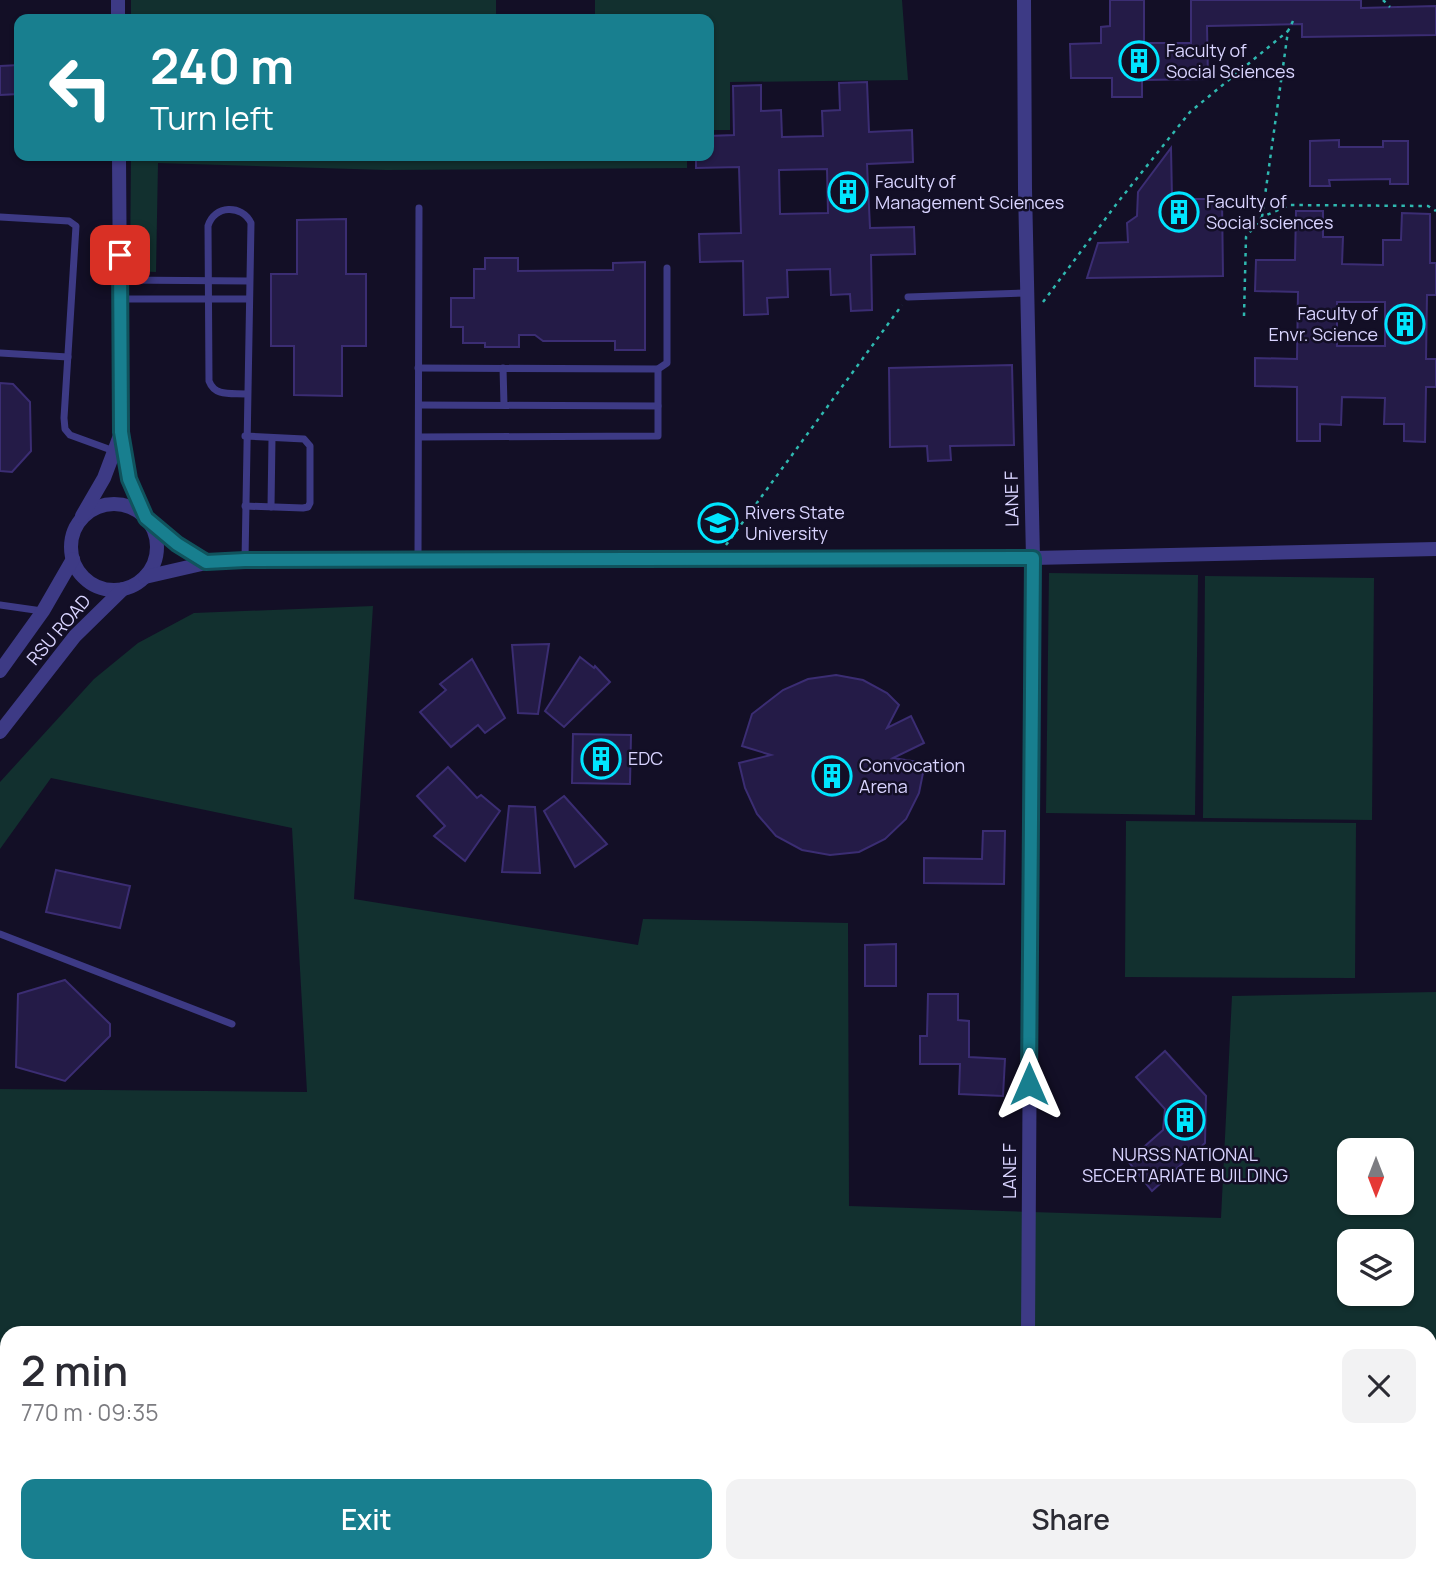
<!DOCTYPE html>
<html lang="en">
<head>
<meta charset="utf-8">
<style>
	:root { --surface:#fff; --page:#f2f2f3; --text:#2b2b33; --muted:#7c7c81; --accent:#187f8f }
	body { margin:0; font-family:Manrope,sans-serif; background:var(--page); color:var(--text); height:100vh; display:flex; flex-direction:column; font-size:26px; white-space:nowrap }
	* { box-sizing:border-box; margin:0 }
	p { font-size:23px; color:var(--muted) }
	.icon { flex:none; width:38px; height:38px; fill:none; stroke:currentColor; stroke-width:2; stroke-linecap:round; stroke-linejoin:round }
	.map { position:relative; flex:1; overflow:hidden }
	.side { position:absolute; left:0px; top:1326px; width:1437px; height:247px; display:flex; flex-direction:column; background:var(--surface); border-radius:21px 21px 0 0; box-shadow:0 2px 5px #0004 }
	.side>* { flex:none }
	.banner { position:absolute; left:14px; top:14px; width:700px; height:147px; border-radius:14px; box-shadow:0 2px 5px #0004; background:#187f8f; color:#fff; overflow:hidden }
	.needle { width:46px; rotate:180deg }
	.tools { position:absolute; left:1337px; top:1138px; display:grid; gap:14px }
	.tools a { display:grid; place-items:center; width:77px; height:77px; border-radius:14px; background:var(--surface); box-shadow:0 2px 5px #0004; font-size:35px }
	.pin { position:absolute; display:grid; place-items:center; width:60px; height:60px; color:#fff; margin:-30px; border-radius:14px; box-shadow:0 4px 10px #0006 }
	.me { position:absolute; width:77px; margin:-38px; rotate:0deg; stroke-linejoin:round; filter:drop-shadow(0 0 5px #0008) }
	.turn { display:flex; align-items:center; gap:24px; height:147px; padding:0 21px; font-size:32px }
	.turn .icon { width:91px; height:91px; stroke-width:2.5 }
	.turn b { display:block; font-size:49px; line-height:60px }
	.round { display:grid; place-items:center; flex:none; width:74px; height:74px; border-radius:14px; background:var(--page) }
	.overview { display:flex; align-items:center; justify-content:space-between; height:119px; padding:0 21px }
	h1 { font-size:42px; font-weight:600; line-height:52px }
	.primary-button { display:flex; gap:14px; margin-top:auto; padding:14px 21px }
	.primary-button a { flex:1; height:80px; border-radius:14px; background:var(--accent); color:#fff; font-size:28px; font-weight:600; line-height:80px; text-align:center }
	.primary-button a+a { background:var(--page); color:var(--text) }
	.map>svg:first-child { display:block }
	.green { fill:#12302f; fill-rule:evenodd }
	.building { fill:#241b47; stroke:#3b2d73; stroke-width:2; fill-rule:evenodd }
	.lines { fill:none; stroke-linecap:round; stroke-linejoin:round }
	.path { stroke:#2fb8b0; stroke-width:2.5; stroke-dasharray:3.5 5; stroke-linecap:butt }
	.service { stroke:#3d3a85; stroke-width:7 }
	.minor { stroke:#3d3a85; stroke-width:14 }
	.route-casing { stroke:#10535d; stroke-width:18 }
	.route { stroke:#187f8f; stroke-width:12 }
	.labels { text-anchor:middle; stroke-width:5; stroke-linejoin:round; paint-order:stroke }
	.poi-label { font-size:18px; fill:#d9d4ff; stroke:#130f26; text-anchor:start }
	.street-label { font-size:18px; fill:#d9d4ff; stroke:#130f26 }
</style>
</head>
<body>
<div class="map">
<svg width="1436" height="1573" viewBox="0 0 1436 1573">
	<rect width="100%" height="100%" fill="#130f26"/>
	<!-- green -->
	<g class="green">
		<rect x="131" y="0" width="365" height="19"/>
		<polygon points="595,0 902,0 908,80 730,82 730,130 709,130 709,19 595,19"/>
		<polygon points="131,156 687,156 687,168 386,170 158,163 156,272 130,271"/>
		<polygon points="1049,573 1198,575 1195,815 1046,813"/>
		<polygon points="1205,576 1374,578 1372,820 1203,818"/>
		<path d="M373 606 354 899 638 945 643 919 848 923 849 1206 1221 1218 1232 996 1436 992V1573H110L103 1566H1430V1334H7V1523L0 1526V1089L307 1092 292 828 51 778 0 849V782L94 679 138 643 194 613ZM1349 1150H1402V1202H1349ZM1349 1241H1402V1293H1349Z"/>
		<polygon points="1126,821 1356,823 1355,978 1125,977"/>
	</g>
	<!-- building -->
	<g class="building">
		<polygon points="1110,0 1144,0 1144,43 1191,43 1191,0 1361,0 1361,8 1436,6 1436,35 1302,37 1302,24 1207,26 1208,79 1142,80 1142,97 1112,97 1112,78 1071,78 1070,44 1101,43 1101,27 1110,26"/>
		<polygon points="19,65 19,94 0,95 0,66"/>
		<path d="M867 82 869 132 912 130 913 162 867 164 870 228 914 227 915 254 871 255 872 310 851 311 850 294 831 295 830 269 787 270 788 297 767 298 768 314 744 315 743 261 700 262 699 234 741 233 739 167 696 168V156H709V136L734 135 733 86 761 85V111L781 110 782 137 823 136 822 111 840 110 839 83ZM827 169 828 213 780 214 779 170Z"/>
		<polygon points="1339,140 1339,147 1383,147 1383,141 1408,141 1408,184 1390,184 1390,179 1329,180 1330,186 1310,186 1310,141"/>
		<polygon points="1171,148 1172,199 1222,199 1223,276 1087,278 1098,243 1128,242 1127,223 1137,216 1138,192"/>
		<path d="M1296 211H1323V237H1343L1342 264 1383 265V240H1401L1402 213 1430 214V263H1436V295H1427L1426 359H1436V387H1426L1425 442 1404 441V424H1384L1385 398 1342 397 1341 425 1320 424V441H1297V387L1255 386V358L1297 359 1298 292 1255 291 1256 260H1295ZM1337 302H1385V346H1337Z"/>
		<polygon points="346,219 346,274 366,274 366,346 342,346 342,396 294,395 294,346 271,346 271,274 297,274 297,220"/>
		<polygon points="485,258 518,258 518,271 613,270 613,263 645,262 645,350 615,350 615,341 543,341 535,335 519,335 519,347 485,347 485,343 463,343 463,327 451,327 451,298 474,298 474,269 485,269"/>
		<polygon points="1012,365 1014,445 950,446 951,460 928,461 927,446 890,447 889,368"/>
		<polygon points="0,383 13,384 30,402 31,451 12,472 0,471"/>
		<polygon points="549,644 538,714 518,713 512,645"/>
		<polygon points="580,657 594,668 595,666 610,682 564,727 545,711"/>
		<polygon points="472,659 505,718 485,733 478,725 451,747 420,712 446,690 440,684"/>
		<polygon points="836,675 863,680 887,693 899,705 887,728 911,716 924,743 893,758 925,763 919,793 906,819 885,839 859,852 830,855 802,850 776,836 757,814 745,788 739,763 771,755 742,746 752,714 783,690 808,679"/>
		<polygon points="573,734 631,735 630,784 572,783"/>
		<polygon points="448,767 477,798 481,795 500,811 465,861 434,836 445,826 417,796"/>
		<polygon points="564,796 607,844 575,867 544,811"/>
		<polygon points="509,806 535,807 540,873 502,872"/>
		<polygon points="983,831 1005,831 1004,884 924,883 924,858 982,859"/>
		<polygon points="56,870 130,886 120,928 46,912"/>
		<polygon points="896,944 896,986 865,986 865,945"/>
		<polygon points="65,980 110,1024 110,1036 65,1081 16,1067 18,994"/>
		<polygon points="928,994 958,994 958,1020 969,1021 969,1057 1005,1059 1003,1096 959,1094 960,1064 920,1064 920,1036 927,1036"/>
		<polygon points="1165,1051 1206,1096 1205,1143 1152,1191 1128,1161 1163,1130 1165,1109 1136,1077"/>
	</g>
	<g class="lines">
		<!-- path -->
		<g class="path">
			<polyline points="1383,0 1390,7"/>
			<polyline points="1262,217 1288,31 1294,19"/>
			<polyline points="1043,302 1118,202 1190,112 1288,31"/>
			<polyline points="1244,316 1246,237 1262,217 1290,205 1428,206 1436,211"/>
			<polyline points="726,545 902,305"/>
		</g>
		<!-- service -->
		<g class="service">
			<polyline points="0,217 69,221 76,226 64,418 65,429 70,435 114,451"/>
			<polyline points="120,280 249,281"/>
			<polyline points="908,297 1027,293"/>
			<polyline points="120,299 249,299"/>
			<polyline points="0,353 68,357"/>
			<polyline points="418,368 658,369 667,363 667,268"/>
			<polyline points="503,368 504,405"/>
			<polyline points="419,405 658,406"/>
			<polyline points="245,436 304,439 310,446 310,503 308,507 303,508 245,506"/>
			<polyline points="419,437 658,436 658,369"/>
			<polyline points="271,507 272,438"/>
			<polyline points="418,559 419,208"/>
			<path d="M245 560C246 448 248 336 251 223 242 204 214 205 208 226L209 381C215 397 231 393 246 394"/>
			<polyline points="0,605 42,611"/>
			<polyline points="0,934 232,1024"/>
		</g>
		<!-- minor -->
		<g class="minor">
			<polyline points="118,0 118,19"/>
			<polyline points="1024,0 1025,189 1033,558 1028,1334"/>
			<polyline points="119,156 121,431 129,479 146,518 177,544 206,563"/>
			<circle cx="114" cy="547" r="43"/>
			<polyline points="82,516 104,478 121,433"/>
			<polyline points="145,577 206,563 245,560 1033,558 1436,549"/>
			<polyline points="0,671 43,611 73,559"/>
			<polyline points="0,732 75,636 123,589"/>
			<polyline points="1026,1573 1026,1566"/>
		</g>
	</g>
	<g class="lines">
		<!-- route casing -->
		<g class="route-casing">
			<polyline id="route" points="120,255 121,432 129,479 146,518 177,544 206,562 245,560 1033,558 1029,1084"/>
		</g>
		<!-- route -->
		<use href="#route" class="route"/>
	</g>
	<!-- icons -->
	<defs>
		<g id="building-ring" transform="scale(2.0125)"><circle r="9.5" fill="#130f26" stroke="#00e5ff" stroke-width="1.5"/><path d="M-4-6H4V6H1V3H-1V6H-4ZM-2.5-4.3h1.7v1.8h-1.7ZM.8-4.3h1.7v1.8H.8ZM-2.5-1h1.7V.8h-1.7ZM.8-1h1.7V.8H.8Z" fill="#00e5ff"/></g>
		<g id="university-ring" transform="scale(2.0125)"><circle r="9.5" fill="#130f26" stroke="#00e5ff" stroke-width="1.5"/><path d="M0-5L7-2L0 1L-7-2ZM-4 1L0 2.5L4 1V4Q0 6-4 4Z" fill="#00e5ff"/></g>
	</defs>
	<g fill-rule="evenodd">
		<use href="#building-ring" x="1139" y="61"/>
		<use href="#building-ring" x="848" y="192"/>
		<use href="#building-ring" x="1179" y="212"/>
		<use href="#building-ring" x="1405" y="324"/>
		<use href="#university-ring" x="718" y="523"/>
		<use href="#building-ring" x="601" y="759"/>
		<use href="#building-ring" x="832" y="776"/>
		<use href="#building-ring" x="1185" y="1120"/>
	</g>
	<g class="labels">
		<!-- poi labels -->
		<g class="poi-label">
			<text x="1166" y="57">Faculty of<tspan x="1166" dy="21">Social Sciences</tspan></text>
			<text x="875" y="188">Faculty of<tspan x="875" dy="21">Management Sciences</tspan></text>
			<text x="1206" y="208">Faculty of<tspan x="1206" dy="21">Social sciences</tspan></text>
			<text x="1378" y="320" text-anchor="end">Faculty of<tspan x="1378" dy="21">Envr. Science</tspan></text>
			<text x="745" y="519">Rivers State<tspan x="745" dy="21">University</tspan></text>
			<text x="628" y="765">EDC</text>
			<text x="859" y="772">Convocation<tspan x="859" dy="21">Arena</tspan></text>
			<text x="1185" y="1161" text-anchor="middle">NURSS NATIONAL<tspan x="1185" dy="21">SECERTARIATE BUILDING</tspan></text>
		</g>
		<!-- street labels -->
		<g class="street-label">
			<text transform="translate(1012 499) rotate(-91)" y="6">LANE F</text>
			<text transform="translate(59 630) rotate(-49)" y="6">RSU ROAD</text>
			<text transform="translate(1010 1171) rotate(-90)" y="6">LANE F</text>
		</g>
	</g>
</svg>
<div class="tools">
<a><svg class="needle" viewBox="-14 -14 28 28"><path d="M0-13l5 13h-10z" fill="#e53935"/><path d="M0 13l5-13h-10z" fill="#7c7c81"/></svg></a>
<a><svg class="icon" aria-label="layers" viewBox="0 0 24 24"><path d="M12 4l9 5-9 5-9-5zM3 14l9 5 9-5"/></svg></a>
</div>
<div class="pin" style="left:120px;top:255px;background:#d93025"><svg class="icon" aria-label="arrive" viewBox="0 0 24 24"><path d="M6 21V4h12l-3 4 3 4H6"/></svg></div>
<svg class="me" style="left:1029px;top:1084px" viewBox="-20 -20 40 40"><path d="M0-17L14 15 0 8-14 15z" fill="#187f8f" stroke="#fff" stroke-width="4"/></svg>
<div class="banner">
<div class="turn"><svg class="icon" aria-label="left" viewBox="0 0 24 24"><path d="M17 20v-9H6M10 6l-5 5 5 5"/></svg><div><b>240 m</b>Turn left</div></div>
</div>
<section class="side">
<div class="overview"><div><h1>2 min</h1><p>770 m · 09:35</p></div><a class="round"><svg class="icon" aria-label="close" viewBox="0 0 24 24"><path d="M6 6l12 12M18 6L6 18"/></svg></a></div>
<div class="primary-button"><a>Exit</a><a>Share</a></div>
</section>
</div>
</body>
</html>
